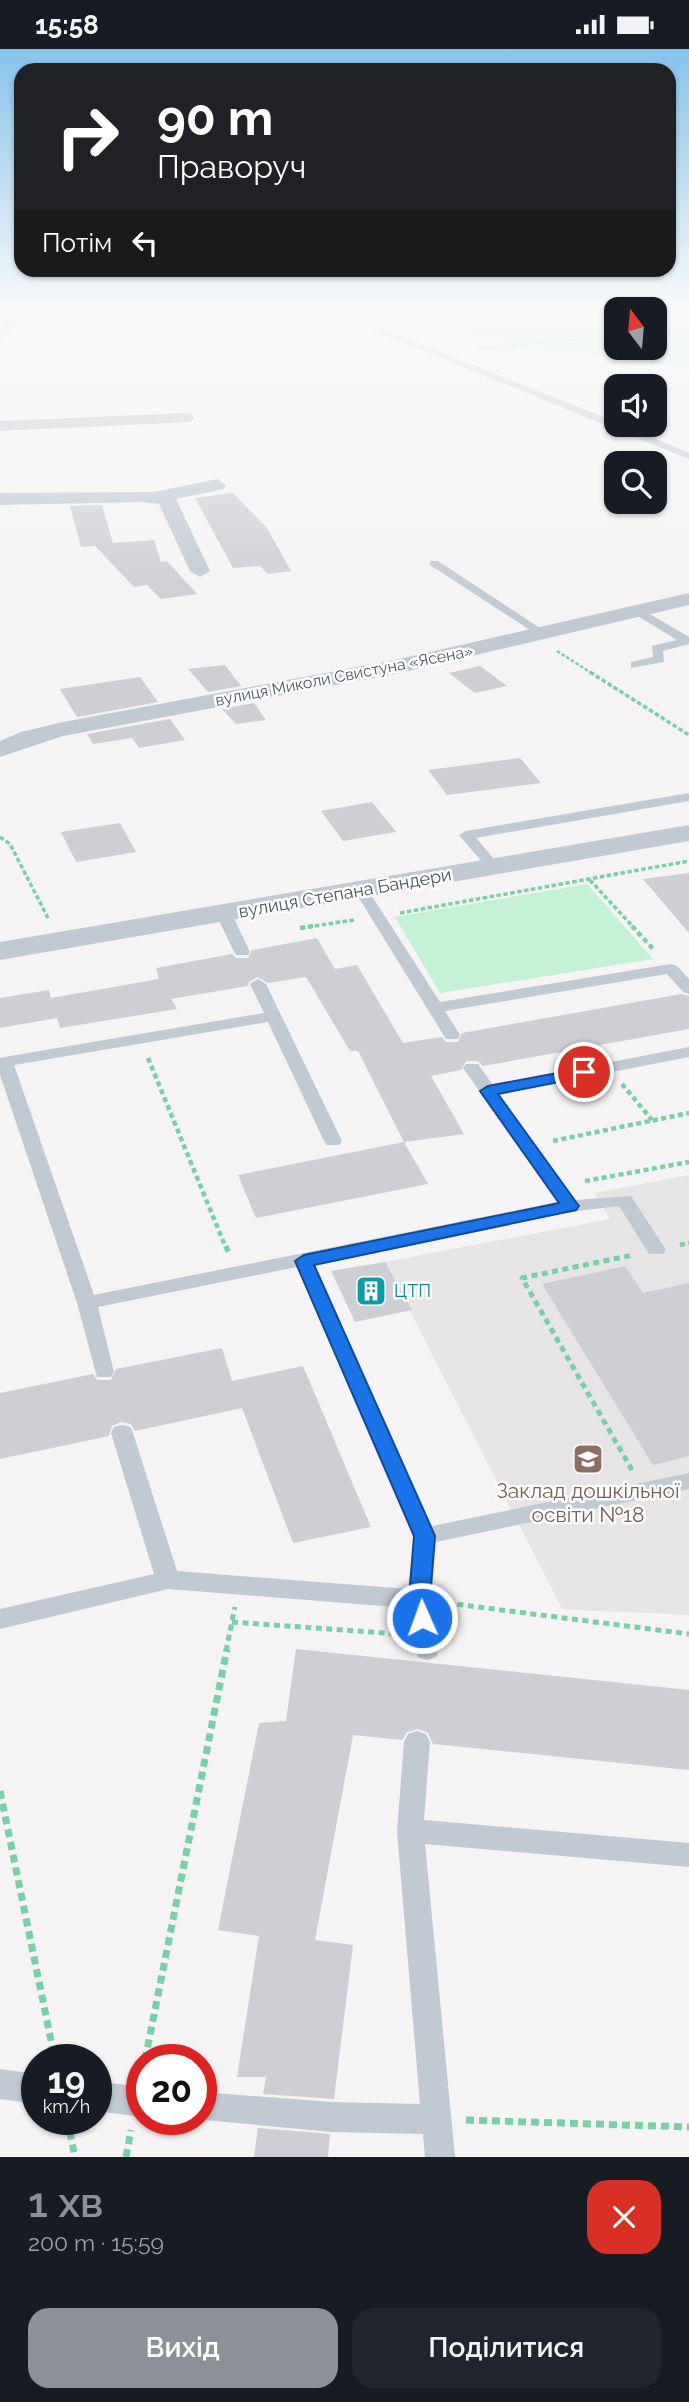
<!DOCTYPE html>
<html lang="uk">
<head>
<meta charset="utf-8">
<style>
	:root { --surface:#171b24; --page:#20242c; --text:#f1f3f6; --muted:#9ea1a6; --accent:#8c9099 }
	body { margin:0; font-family:Raleway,sans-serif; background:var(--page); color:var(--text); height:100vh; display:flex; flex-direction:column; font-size:26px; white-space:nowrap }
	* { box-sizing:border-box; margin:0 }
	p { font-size:23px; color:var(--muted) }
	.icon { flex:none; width:38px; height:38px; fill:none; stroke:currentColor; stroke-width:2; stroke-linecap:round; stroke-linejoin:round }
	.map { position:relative; height:2108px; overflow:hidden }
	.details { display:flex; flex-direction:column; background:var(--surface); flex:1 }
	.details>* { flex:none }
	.top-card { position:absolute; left:14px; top:14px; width:662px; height:214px; border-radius:21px; box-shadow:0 2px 5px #0004; background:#202124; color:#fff; overflow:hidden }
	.needle { width:46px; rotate:344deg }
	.controls { position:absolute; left:604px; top:248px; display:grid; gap:14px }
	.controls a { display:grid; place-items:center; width:63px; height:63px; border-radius:14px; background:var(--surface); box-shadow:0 2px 5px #0004; font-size:35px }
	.speed { position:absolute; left:21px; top:1995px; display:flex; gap:14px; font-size:35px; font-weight:700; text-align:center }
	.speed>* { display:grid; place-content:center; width:91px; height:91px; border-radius:50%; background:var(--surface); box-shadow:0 2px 5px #0004; line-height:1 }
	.speed small { font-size:18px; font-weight:400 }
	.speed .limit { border:10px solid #d22; background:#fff; color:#111 }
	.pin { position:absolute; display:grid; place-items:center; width:60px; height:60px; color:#fff; margin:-30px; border:4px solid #fff; border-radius:50%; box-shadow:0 2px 7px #0007 }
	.me { position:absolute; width:77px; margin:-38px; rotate:358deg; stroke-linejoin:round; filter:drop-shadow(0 0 5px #0008) }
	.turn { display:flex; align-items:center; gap:24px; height:147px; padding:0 28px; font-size:32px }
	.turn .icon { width:91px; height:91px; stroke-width:2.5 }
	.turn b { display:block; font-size:49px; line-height:60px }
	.then { display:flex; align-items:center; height:66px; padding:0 28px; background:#0003; gap:14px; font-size:26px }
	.round { display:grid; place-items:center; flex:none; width:74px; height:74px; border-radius:21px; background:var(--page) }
	.summary { display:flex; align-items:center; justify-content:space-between; height:119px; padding:0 28px }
	h1 { font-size:42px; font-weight:600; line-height:52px; color:var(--accent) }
	.cta { display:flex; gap:14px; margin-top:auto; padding:14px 28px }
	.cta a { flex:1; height:80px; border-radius:21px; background:var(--accent); color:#fff; font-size:28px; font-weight:600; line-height:80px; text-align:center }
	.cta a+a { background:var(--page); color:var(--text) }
	.status { display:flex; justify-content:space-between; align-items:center; height:49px; padding:0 35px; background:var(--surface); direction:ltr }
	.status svg { height:19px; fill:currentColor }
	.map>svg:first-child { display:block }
	.education { fill:#e6e4e5 }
	.green { fill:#c3f1d5 }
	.building { fill:#cdcfd5 }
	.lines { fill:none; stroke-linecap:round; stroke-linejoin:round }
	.path-far5 { stroke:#7ad0a6; stroke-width:2; stroke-dasharray:2.5 2; stroke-linecap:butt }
	.path-far4 { stroke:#7ad0a6; stroke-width:2.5; stroke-dasharray:3.5 2; stroke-linecap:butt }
	.path-far3 { stroke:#7ad0a6; stroke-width:3.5; stroke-dasharray:4.5 2.5; stroke-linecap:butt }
	.path-far2 { stroke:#7ad0a6; stroke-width:4.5; stroke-dasharray:5 3.5; stroke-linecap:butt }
	.path-far1 { stroke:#7ad0a6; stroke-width:5; stroke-dasharray:6 4.5; stroke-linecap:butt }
	.path { stroke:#7ad0a6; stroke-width:7; stroke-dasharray:8 5; stroke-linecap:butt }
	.service { fill:#c1cad2; fill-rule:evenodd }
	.minor { fill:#c1cad2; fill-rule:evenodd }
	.tertiary { fill:#c1cad2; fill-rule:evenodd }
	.route { fill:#1a73e8; stroke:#114b97; stroke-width:2 }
	.labels { text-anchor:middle; stroke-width:5; stroke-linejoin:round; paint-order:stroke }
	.far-street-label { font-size:16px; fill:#4a5661; stroke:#fff }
	.street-label { font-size:18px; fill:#4a5661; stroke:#fff }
	.culture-label { font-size:18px; fill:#0d838f; stroke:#fff; text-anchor:start }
	.near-education-label { font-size:21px; fill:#785e54; stroke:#fff }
</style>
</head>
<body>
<div class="status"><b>15:58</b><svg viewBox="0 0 49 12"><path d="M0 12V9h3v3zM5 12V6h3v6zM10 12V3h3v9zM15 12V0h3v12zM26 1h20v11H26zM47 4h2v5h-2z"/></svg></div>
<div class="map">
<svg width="689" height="2108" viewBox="0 0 689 2108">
	<rect width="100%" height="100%" fill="#f5f3f3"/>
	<!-- education -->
	<polygon class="education" points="689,1126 689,1566 562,1560 385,1213 610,1170 594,1144"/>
	<!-- green -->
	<g class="green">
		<polygon points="394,261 616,261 616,299 654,299 655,261 689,261 689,319 478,288"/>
		<polygon points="587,835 653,910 440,944 395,868"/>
	</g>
	<!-- building -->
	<g class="building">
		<polygon points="233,444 267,479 291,522 268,525 260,517 233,519 195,449"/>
		<polygon points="102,456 113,494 154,491 161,513 167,512 197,545 161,550 147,536 134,538 95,497 81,498 70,457"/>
		<polygon points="225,616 241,637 208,643 188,620"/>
		<polygon points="480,617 507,637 475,644 449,624"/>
		<polygon points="140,628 158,653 77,668 60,640"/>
		<polygon points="254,654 266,671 236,675 222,660"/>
		<polygon points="170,670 185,691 139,699 132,689 93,695 87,685"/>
		<polygon points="520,709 541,734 447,746 428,721"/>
		<polygon points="372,753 396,783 343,792 321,762"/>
		<polygon points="120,774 136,803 76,813 61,783"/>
		<polygon points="689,824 689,884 643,830"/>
		<polygon points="317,889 335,920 357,916 403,994 442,988 446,993 458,993 462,984 681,945 689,947 689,980 483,1017 478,1012 466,1012 461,1021 431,1027 464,1085 404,1093 358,1002 350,1002 306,928 268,934 257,928 249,933 248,937 171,950 177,960 60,979 57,969 0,979 0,949 49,941 51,949 159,930 156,919 232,905 236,909 248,909 252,901"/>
		<polygon points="404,1093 428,1135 256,1169 238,1126"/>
		<polygon points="385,1213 412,1261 355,1273 331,1222"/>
		<polygon points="625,1217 643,1244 689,1234 689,1407 653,1416 542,1235"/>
		<polygon points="222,1299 232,1332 303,1317 371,1478 293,1494 242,1359 135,1382 131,1375 121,1373 112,1377 109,1387 0,1410 0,1344 93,1325 97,1331 111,1331 116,1320"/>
		<polygon points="296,1600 689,1641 689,1721 433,1695 428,1684 418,1680 407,1683 402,1691 353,1686 315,1891 353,1896 334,2050 263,2045 266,2028 237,2028 259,1887 218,1881 259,1674 286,1672"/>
		<polygon points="258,2079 330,2085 328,2108 254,2108"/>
	</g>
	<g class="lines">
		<!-- path-far5 -->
		<g class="path-far5">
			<polyline points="654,283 689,280"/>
			<polyline points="476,300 616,287"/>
		</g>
		<!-- path-far4 -->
		<polyline class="path-far4" points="557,602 593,625"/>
		<!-- path-far3 -->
		<g class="path-far3">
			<polyline points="590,623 689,686"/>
			<polyline points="0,788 10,795 48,869"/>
			<polyline points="590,831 634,879"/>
			<polyline points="400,864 689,812"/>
			<polyline points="301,879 354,871"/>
		</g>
		<!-- path-far2 -->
		<g class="path-far2">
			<polyline points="632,877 654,901"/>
			<polyline points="300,879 313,877"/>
			<polyline points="148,1009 226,1199"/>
			<polyline points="622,1035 652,1071"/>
			<polyline points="553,1092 689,1064"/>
			<polyline points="585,1132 689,1113"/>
			<polyline points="680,1196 689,1194"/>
		</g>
		<!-- path-far1 -->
		<g class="path-far1">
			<polyline points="226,1197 229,1205"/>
			<polyline points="632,1421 522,1229 633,1206"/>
			<polyline points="447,1554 689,1585"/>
			<polyline points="232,1573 399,1585"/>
			<polyline points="226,1602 235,1558"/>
		</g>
		<!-- path -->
		<g class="path">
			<polyline points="0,1742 55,2011"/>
			<polyline points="145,2011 227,1600"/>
			<polyline points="67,2070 75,2108"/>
			<polyline points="466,2071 689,2078"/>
			<polyline points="126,2108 131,2081"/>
		</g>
		<!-- service -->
		<g class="service">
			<polygon points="323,261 335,261 616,373 616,376 623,376 689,404 689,410"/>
			<polygon points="430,512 438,512 549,585 539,587 430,516"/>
			<polygon points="633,560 641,560 689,588 689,595 663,602 664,613 631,619 631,613 653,608 652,597 677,591 633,564"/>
			<polygon points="689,744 689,752 476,789 501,818 494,822 489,821 459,786 466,782"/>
			<polygon points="361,837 368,841 440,953 671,915 677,917 689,930 689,945 683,943 667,925 445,962 460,986 458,990 446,990 354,841"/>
			<polygon points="224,860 232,865 250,903 248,906 236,906 234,903 216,865"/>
			<polygon points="258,930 266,935 342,1092 339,1096 327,1096 324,1092 268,973 14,1016 94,1246 558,1153 463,1019 466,1015 478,1015 493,1036 689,998 689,1008 499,1045 575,1151 631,1147 666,1201 663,1205 649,1205 619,1157 570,1163 315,1215 432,1477 689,1424 689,1440 436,1493 431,1550 439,1601 436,1608 427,1611 418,1608 408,1559 168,1540 0,1580 0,1560 154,1525 111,1384 114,1378 122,1376 130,1378 133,1384 177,1522 408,1540 414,1487 297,1218 98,1258 114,1323 111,1328 97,1328 77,1254 0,1026 0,1009 4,1008 264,964 250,935"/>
			<polygon points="417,1682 426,1685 430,1693 424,1771 689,1794 689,1818 425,1795 455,2108 425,2108 423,2085 332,2083 194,2070 201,2070 201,2043 332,2053 420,2055 397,1782 404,1693 408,1685"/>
			<polygon points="0,2020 37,2025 37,2055 0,2050"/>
			<polygon points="96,2032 142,2038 142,2068 96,2062"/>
		</g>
		<!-- minor -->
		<g class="minor">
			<polygon points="185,364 191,365 194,369 191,373 0,382 0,372"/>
			<polygon points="217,430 226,436 224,440 176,450 210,522 200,528 190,522 159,455 143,453 0,456 0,444 154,443"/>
			<polygon points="689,544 689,556 395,625 63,687 0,708 0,692 21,683 63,673 395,611"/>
			<polygon points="689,776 689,792 0,911 0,893"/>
		</g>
		<!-- tertiary -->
		<polygon class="tertiary" points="24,261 44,261 0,289 0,276"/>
	</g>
	<!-- sky -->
	<linearGradient id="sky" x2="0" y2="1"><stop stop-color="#85c3ea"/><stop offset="0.47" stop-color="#fafafa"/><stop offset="1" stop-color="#fafafa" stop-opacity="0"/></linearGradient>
	<rect width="689" height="557" fill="url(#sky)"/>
	<!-- route -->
	<polygon class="route" points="584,1019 590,1020 590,1027 498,1045 576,1153 579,1157 576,1161 314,1216 435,1487 430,1550 433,1569 430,1575 422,1577 414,1575 409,1550 414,1487 295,1212 304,1206 559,1154 480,1042 488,1037"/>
	<!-- icons -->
	<defs>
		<g id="building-square" transform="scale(1.575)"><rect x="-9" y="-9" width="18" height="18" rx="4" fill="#0f9aa8" stroke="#fff"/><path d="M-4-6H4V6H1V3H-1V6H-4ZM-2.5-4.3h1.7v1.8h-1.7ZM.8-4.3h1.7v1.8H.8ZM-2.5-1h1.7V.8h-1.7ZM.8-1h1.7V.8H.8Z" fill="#fff"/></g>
		<g id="school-square" transform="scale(1.575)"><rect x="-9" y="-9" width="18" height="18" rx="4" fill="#8d6e63" stroke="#fff"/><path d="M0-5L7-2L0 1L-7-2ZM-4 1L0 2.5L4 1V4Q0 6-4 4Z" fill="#fff"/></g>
	</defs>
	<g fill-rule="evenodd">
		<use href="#building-square" x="371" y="1242"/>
		<use href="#school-square" x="588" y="1410"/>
	</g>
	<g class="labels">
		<!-- far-street labels -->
		<g class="far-street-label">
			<text transform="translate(344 626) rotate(-11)" y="6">вулиця Миколи Свистуна «Ясена»</text>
		</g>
		<!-- street labels -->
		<g class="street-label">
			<text transform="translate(345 844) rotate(-10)" y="6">вулиця Степана Бандери</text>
		</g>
		<!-- culture labels -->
		<g class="culture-label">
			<text x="394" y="1248">ЦТП</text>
		</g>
		<!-- near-education labels -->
		<g class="near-education-label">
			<text x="588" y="1449">Заклад дошкільної<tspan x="588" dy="24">освіти №18</tspan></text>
		</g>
	</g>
</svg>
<div class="controls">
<a><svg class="needle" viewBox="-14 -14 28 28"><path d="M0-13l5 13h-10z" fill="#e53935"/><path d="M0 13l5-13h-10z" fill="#9ea1a6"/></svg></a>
<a><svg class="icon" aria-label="sound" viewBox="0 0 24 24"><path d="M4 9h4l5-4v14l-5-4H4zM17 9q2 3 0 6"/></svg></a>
<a><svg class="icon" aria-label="search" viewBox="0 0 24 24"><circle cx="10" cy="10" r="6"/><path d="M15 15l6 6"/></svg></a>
</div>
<div class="speed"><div>19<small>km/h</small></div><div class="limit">20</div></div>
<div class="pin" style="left:584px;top:1023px;background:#d93025"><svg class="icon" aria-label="arrive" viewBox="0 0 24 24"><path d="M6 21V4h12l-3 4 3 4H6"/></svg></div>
<svg class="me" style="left:422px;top:1569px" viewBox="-20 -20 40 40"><circle r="17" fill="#1a73e8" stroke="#fff" stroke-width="3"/><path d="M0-11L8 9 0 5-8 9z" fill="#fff"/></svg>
<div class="top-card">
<div class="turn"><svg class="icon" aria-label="right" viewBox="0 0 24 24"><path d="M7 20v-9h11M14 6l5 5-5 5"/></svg><div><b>90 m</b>Праворуч</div></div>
<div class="then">Потім<svg class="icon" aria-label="left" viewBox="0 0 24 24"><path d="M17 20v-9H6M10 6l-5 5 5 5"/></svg></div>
</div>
</div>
<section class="details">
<div class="summary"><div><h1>1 хв</h1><p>200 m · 15:59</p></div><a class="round" style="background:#d93025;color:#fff"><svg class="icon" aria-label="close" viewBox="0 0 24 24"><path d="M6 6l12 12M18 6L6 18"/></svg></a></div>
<div class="cta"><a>Вихід</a><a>Поділитися</a></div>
</section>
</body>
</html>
